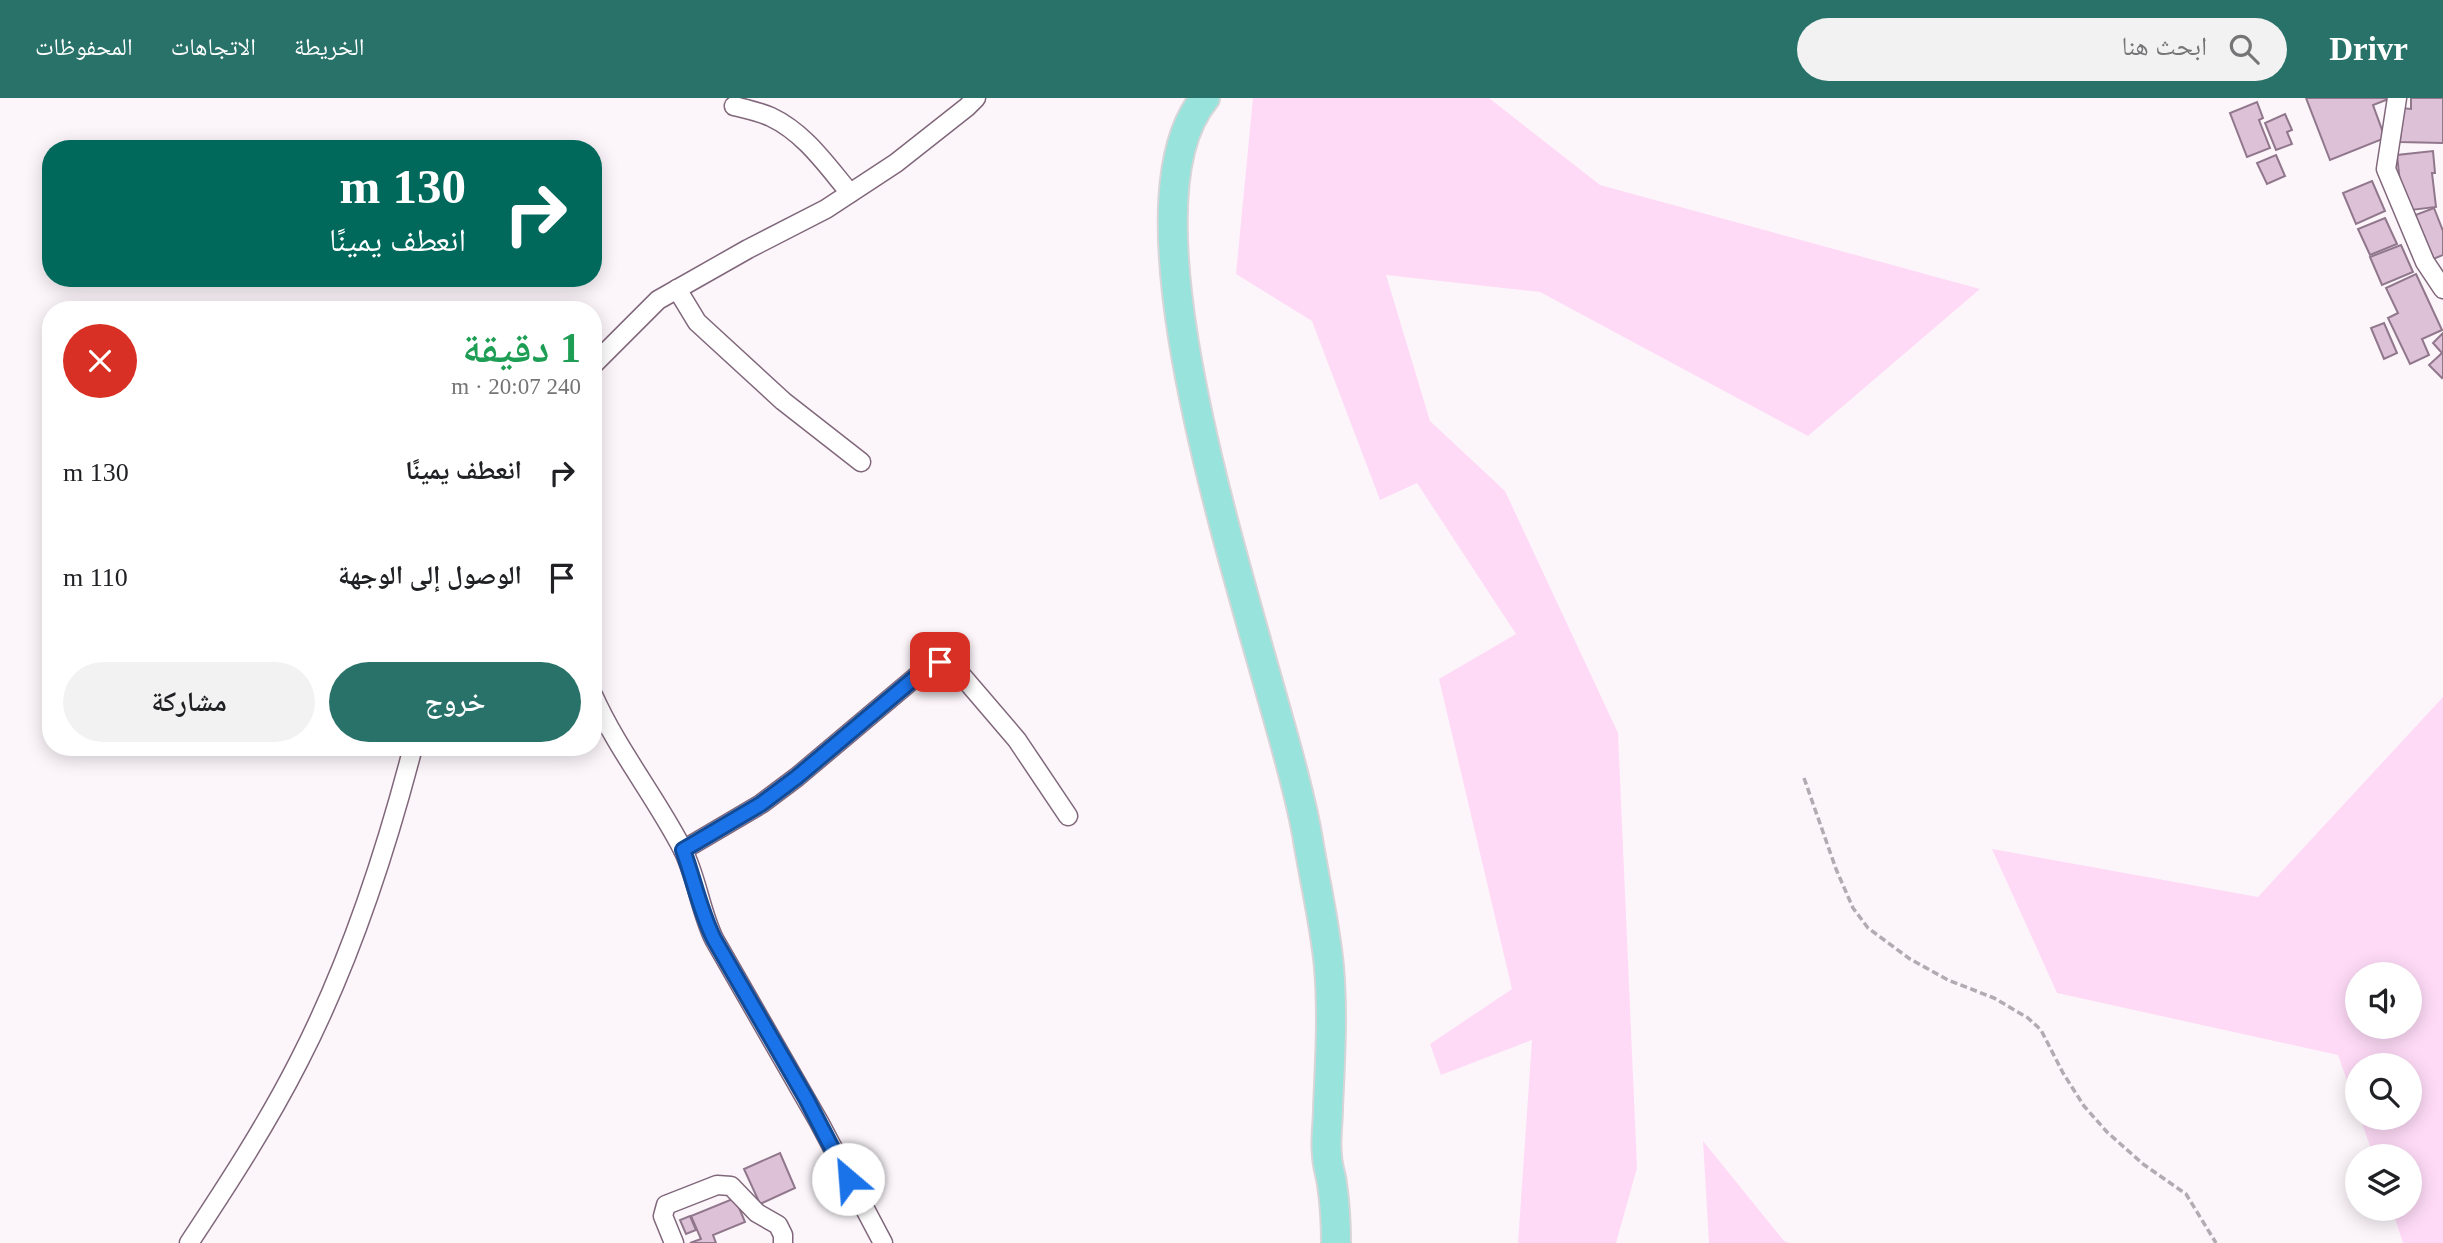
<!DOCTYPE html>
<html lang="ar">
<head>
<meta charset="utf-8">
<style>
	:root { --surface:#fff; --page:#f2f2f2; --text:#202124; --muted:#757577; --accent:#29726a }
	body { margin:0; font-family:"Times New Roman","Noto Naskh Arabic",serif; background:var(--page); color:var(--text); direction:rtl; height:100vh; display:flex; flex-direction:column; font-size:26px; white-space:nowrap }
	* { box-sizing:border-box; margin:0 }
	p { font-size:23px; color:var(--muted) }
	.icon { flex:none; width:38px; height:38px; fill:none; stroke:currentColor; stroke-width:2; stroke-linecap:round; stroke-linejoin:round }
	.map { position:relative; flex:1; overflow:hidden; direction:ltr }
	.drawer { position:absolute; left:42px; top:203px; width:560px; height:455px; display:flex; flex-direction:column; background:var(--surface); border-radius:28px; box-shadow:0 4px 18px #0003; direction:rtl }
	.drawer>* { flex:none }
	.guide { position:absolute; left:42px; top:42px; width:560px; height:147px; border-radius:28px; box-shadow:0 4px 18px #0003; direction:rtl; background:#00695c; color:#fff; overflow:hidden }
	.controls { position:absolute; left:2345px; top:864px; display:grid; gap:14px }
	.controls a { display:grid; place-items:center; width:77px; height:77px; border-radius:50%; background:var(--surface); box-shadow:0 4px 18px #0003; font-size:35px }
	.pin { position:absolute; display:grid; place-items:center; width:60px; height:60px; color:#fff; margin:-30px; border-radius:14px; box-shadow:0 4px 10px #0006 }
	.me { position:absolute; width:77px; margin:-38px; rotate:333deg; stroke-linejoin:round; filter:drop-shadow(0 0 5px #0008) }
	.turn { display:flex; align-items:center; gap:24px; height:147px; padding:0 21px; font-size:32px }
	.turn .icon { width:91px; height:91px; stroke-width:2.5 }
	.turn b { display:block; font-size:49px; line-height:60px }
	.round { display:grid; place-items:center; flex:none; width:74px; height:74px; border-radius:37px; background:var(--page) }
	.summary { display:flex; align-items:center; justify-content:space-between; height:119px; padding:0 21px }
	h1 { font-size:42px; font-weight:600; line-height:52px; color:#1e9e55 }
	.action { display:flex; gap:14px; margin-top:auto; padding:14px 21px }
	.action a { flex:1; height:80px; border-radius:42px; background:var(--accent); color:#fff; font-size:28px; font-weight:600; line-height:80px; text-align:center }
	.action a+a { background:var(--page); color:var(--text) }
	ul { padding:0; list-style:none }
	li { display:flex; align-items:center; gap:21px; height:105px; padding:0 21px }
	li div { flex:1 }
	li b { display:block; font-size:26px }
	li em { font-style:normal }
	header { display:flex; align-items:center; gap:42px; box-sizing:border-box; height:98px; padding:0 35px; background:var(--accent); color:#fff }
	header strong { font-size:33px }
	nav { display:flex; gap:38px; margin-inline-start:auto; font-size:24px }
	.search { width:490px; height:63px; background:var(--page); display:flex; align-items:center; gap:18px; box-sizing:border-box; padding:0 24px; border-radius:38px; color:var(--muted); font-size:26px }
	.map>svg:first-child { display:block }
	.green { fill:#fedaf7; fill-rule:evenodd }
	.building { fill:#ddc1d7; stroke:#91778c; stroke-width:2 }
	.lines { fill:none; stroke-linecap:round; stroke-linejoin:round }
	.minor-casing { stroke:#80677b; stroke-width:21 }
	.primary-casing { stroke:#d7d5d7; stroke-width:32 }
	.path { stroke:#b3abb1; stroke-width:3.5; stroke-dasharray:7 3.5; stroke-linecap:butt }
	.minor { stroke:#fff; stroke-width:18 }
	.primary { stroke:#98e3db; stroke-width:28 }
	.route-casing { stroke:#114b97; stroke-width:18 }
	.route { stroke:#1a73e8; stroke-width:12 }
</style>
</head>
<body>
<header>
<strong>Drivr</strong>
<div class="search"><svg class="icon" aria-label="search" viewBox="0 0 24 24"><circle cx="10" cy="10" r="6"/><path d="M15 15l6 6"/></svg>ابحث هنا</div>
<nav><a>الخريطة</a><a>الاتجاهات</a><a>المحفوظات</a></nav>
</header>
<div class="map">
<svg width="2443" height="1145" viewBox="0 0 2443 1145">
	<rect width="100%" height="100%" fill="#fcf6fa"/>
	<!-- green -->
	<g class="green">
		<polygon points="1253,0 1489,0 1600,87 1980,191 1808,338 1540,194 1386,177 1430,323 1505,393 1618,635 1637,1070 1616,1145 1518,1145 1532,942 1441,977 1430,946 1512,891 1439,581 1516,536 1417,385 1380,402 1312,223 1236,176"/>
		<path d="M2443 599V1145H2403L2392 1111H2410V1059H2374L2360 1020H2410V968H2357V1011L2338 957 2057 895 1992 751 2258 799ZM2357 877H2410V929H2357Z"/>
		<polygon points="1703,1043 1784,1143 1789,1145 1709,1145"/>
	</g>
	<!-- building -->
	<g class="building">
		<polygon points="2306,0 2391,0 2373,7 2385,40 2330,62"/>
		<polygon points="2411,0 2443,0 2443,45 2400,44 2402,10 2411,11"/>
		<polygon points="2257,4 2263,20 2259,22 2270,50 2247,59 2230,15"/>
		<polygon points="2285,16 2292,32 2287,34 2292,46 2276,52 2265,25"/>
		<polygon points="2433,53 2435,75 2432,75 2436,109 2403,113 2397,57"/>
		<polygon points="2276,57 2285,78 2267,86 2257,65"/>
		<polygon points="2372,83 2385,113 2356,126 2343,95"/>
		<polygon points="2434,110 2443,133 2443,157 2426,164 2410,119"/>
		<polygon points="2385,120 2397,146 2370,157 2358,131"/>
		<polygon points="2401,147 2413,174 2382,187 2370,159"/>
		<polygon points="2416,176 2442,232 2422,241 2429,257 2410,266 2388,220 2398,215 2386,190"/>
		<polygon points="2384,225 2397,255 2384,261 2371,230"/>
		<polygon points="2443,235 2443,279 2442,280 2429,267 2442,255 2433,245"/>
		<polygon points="780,1055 795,1090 760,1106 744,1071"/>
		<polygon points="735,1100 745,1124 713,1137 716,1145 690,1145 701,1141 691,1118"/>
		<polygon points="690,1118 696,1132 686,1136 680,1122"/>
	</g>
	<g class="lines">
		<!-- minor casing -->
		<g class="minor-casing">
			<g id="minor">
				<polyline points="2397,0 2386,71 2425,164 2443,191"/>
				<path d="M734 8C746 11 760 14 771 19 805 35 827 68 850 95"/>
				<polyline points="677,191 697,224 783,303 861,364"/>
				<polyline points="593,267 658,202 748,151 826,111 896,65 967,9 976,0"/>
				<path d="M593 597C617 651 655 698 682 750 697 779 700 812 714 841L819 1024 883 1145"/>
				<polyline points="683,752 761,706 797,679 930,567 940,563 952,566 1017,642 1068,718"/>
				<path d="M189 1145C228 1086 267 1026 299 963 350 864 385 757 413 649"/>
				<polyline points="674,1145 663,1118 666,1107 717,1087 731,1088 757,1115 778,1127 783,1137 783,1145"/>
			</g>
		</g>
		<!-- primary casing -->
		<g class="primary-casing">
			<path id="primary" d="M1205 0C1101 124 1279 580 1307 736 1314 780 1325 825 1329 869 1333 916 1330 964 1328 1010 1328 1026 1325 1042 1327 1057 1327 1067 1331 1077 1332 1086 1335 1106 1336 1125 1336 1145"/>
		</g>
		<!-- path -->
		<polyline class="path" points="1804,680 1836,771 1853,810 1868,830 1910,861 1948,882 1994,900 2028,920 2041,932 2063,975 2084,1008 2107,1034 2143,1066 2186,1096 2216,1145"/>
		<!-- minor -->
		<use href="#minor" class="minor"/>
		<!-- primary -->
		<use href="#primary" class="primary"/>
	</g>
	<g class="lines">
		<!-- route casing -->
		<g class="route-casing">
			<path id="route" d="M848 1081 807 1002 714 841C700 813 694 782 683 752L761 706 797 679 930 567 940 564"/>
		</g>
		<!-- route -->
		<use href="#route" class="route"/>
	</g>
</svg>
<div class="controls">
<a><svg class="icon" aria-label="sound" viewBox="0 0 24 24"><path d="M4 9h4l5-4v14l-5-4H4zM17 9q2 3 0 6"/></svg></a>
<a><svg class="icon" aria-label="search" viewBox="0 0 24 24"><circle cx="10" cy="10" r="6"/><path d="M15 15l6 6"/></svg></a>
<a><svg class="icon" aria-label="layers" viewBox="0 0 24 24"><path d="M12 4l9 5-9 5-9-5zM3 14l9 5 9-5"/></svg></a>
</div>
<div class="pin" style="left:940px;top:564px;background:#d93025"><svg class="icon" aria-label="arrive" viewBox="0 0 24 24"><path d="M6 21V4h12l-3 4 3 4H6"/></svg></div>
<svg class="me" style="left:848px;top:1081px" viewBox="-20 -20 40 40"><circle r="19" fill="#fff"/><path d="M0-13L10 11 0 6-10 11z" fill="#1a73e8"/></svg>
<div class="guide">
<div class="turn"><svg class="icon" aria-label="right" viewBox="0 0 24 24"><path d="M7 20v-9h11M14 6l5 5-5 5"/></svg><div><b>130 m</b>انعطف يمينًا</div></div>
</div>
<section class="drawer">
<div class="summary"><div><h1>1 دقيقة</h1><p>240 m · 20:07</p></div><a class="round" style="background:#d93025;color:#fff"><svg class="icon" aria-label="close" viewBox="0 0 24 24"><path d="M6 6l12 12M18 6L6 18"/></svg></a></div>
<ul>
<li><svg class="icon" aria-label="right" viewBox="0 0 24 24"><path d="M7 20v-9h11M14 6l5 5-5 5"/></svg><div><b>انعطف يمينًا</b></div><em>130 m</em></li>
<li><svg class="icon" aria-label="arrive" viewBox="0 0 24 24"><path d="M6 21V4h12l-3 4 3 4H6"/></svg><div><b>الوصول إلى الوجهة</b></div><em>110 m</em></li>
</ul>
<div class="action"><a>خروج</a><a>مشاركة</a></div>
</section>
</div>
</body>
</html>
